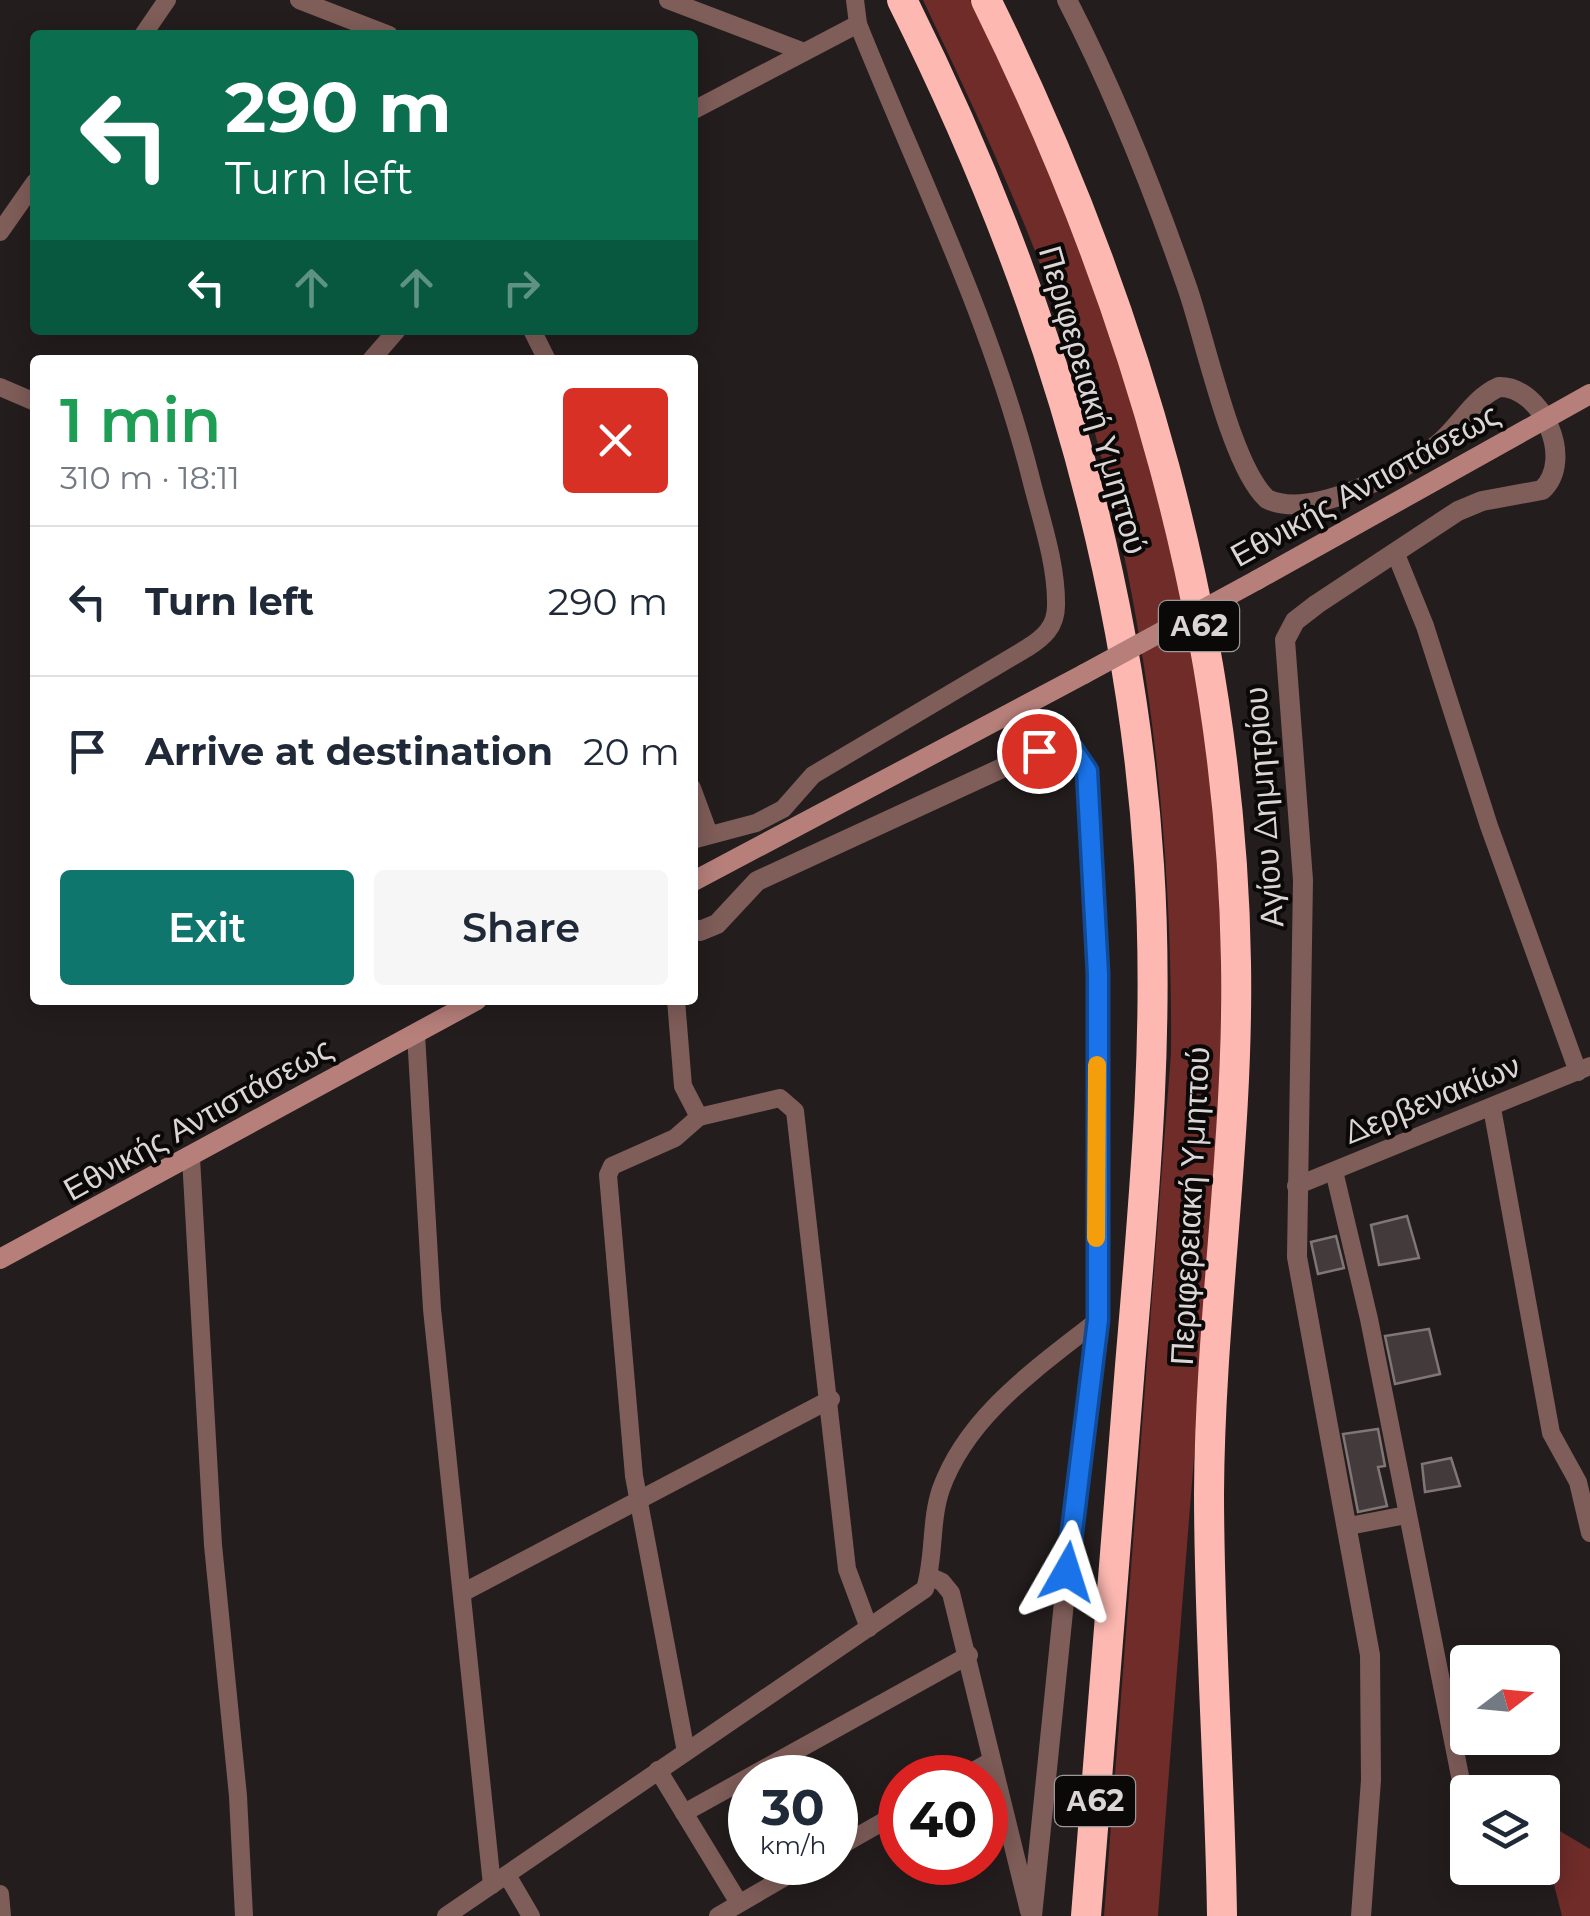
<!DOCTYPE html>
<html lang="en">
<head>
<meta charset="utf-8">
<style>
	:root { --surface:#fff; --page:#f6f6f7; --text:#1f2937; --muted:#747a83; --line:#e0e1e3; --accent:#0f766e }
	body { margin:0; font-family:Montserrat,sans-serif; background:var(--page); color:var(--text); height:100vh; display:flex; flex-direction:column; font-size:38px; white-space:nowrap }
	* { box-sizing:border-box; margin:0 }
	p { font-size:32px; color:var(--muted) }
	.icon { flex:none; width:55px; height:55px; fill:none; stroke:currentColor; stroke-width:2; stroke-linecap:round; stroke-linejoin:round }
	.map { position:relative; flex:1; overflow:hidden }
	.details { position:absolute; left:30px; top:355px; width:668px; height:650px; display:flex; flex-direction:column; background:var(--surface); border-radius:10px; box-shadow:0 5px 25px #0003 }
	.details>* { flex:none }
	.guide { position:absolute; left:30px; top:30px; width:668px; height:305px; border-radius:10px; box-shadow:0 5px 25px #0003; background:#0b6e4f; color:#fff; overflow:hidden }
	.needle { width:65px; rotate:74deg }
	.buttons { position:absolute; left:1450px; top:1645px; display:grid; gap:20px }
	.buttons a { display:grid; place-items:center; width:110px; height:110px; border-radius:10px; background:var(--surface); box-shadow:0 5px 25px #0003; font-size:50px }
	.speed { position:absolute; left:728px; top:1755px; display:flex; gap:20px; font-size:50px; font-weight:700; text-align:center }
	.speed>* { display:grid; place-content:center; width:130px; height:130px; border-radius:50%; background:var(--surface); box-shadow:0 5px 25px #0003; line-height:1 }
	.speed small { font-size:25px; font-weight:400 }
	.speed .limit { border:15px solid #d22; background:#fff; color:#111 }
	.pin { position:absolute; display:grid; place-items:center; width:85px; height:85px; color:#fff; margin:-42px; border:5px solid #fff; border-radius:50%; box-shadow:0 2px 10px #0007 }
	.me { position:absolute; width:110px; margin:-55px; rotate:6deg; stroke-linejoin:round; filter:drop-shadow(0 0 8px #0008) }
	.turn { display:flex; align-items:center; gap:35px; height:210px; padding:0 30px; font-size:45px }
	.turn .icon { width:130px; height:130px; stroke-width:2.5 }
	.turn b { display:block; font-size:70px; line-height:85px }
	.lanes { display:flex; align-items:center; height:95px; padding:0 30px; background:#0003; justify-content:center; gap:50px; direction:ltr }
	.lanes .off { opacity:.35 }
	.round { display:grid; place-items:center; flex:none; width:105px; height:105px; border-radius:10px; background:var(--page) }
	.overview { display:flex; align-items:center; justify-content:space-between; height:170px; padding:0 30px }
	h1 { font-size:60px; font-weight:600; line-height:75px; color:#1e9e55 }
	.button { display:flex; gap:20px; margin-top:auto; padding:20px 30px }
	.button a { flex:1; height:115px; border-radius:10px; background:var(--accent); color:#fff; font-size:40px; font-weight:600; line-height:115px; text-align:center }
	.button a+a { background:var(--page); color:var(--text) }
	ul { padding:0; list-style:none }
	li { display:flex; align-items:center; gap:30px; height:150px; padding:0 30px; border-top:2px solid var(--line) }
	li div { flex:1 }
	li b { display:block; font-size:38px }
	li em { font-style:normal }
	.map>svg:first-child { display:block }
	.green { fill:#6f2c29 }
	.building { fill:#433b3b; stroke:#7f7675; stroke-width:2.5 }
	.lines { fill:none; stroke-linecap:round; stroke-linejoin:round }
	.minor { stroke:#7f5d59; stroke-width:18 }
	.tertiary { stroke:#7f5d59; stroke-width:20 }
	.secondary { stroke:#b67f7a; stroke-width:20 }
	.motorway { stroke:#fdb8b1; stroke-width:30 }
	.secondary-bridge { stroke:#b67f7a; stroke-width:20 }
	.route-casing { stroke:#114b97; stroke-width:25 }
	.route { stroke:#1a73e8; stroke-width:18 }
	.slow { stroke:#f59e0b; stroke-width:18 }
	.labels { text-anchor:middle; stroke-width:8; stroke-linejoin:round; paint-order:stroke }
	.shield { fill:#0b0808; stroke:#9d9898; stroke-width:2.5 }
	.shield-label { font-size:30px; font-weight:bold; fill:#dbd6d5 }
	.street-label { font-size:32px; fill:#dbd6d5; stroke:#0b0808 }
</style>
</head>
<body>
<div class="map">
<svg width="1590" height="1916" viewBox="0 0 1590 1916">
	<rect width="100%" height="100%" fill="#241d1d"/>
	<!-- green -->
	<g class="green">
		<path d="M923 0H970C1111 281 1209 599 1220 914 1225 1076 1211 1235 1199 1396 1185 1569 1171 1743 1158 1916H1104L1171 1053C1173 821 1144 587 1075 364 1036 238 979 119 923 0Z"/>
		<polygon points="1543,1821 1590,1849 1590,1916 1562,1916 1550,1869 1543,1863"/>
	</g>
	<!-- building -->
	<g class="building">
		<polygon points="1407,1216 1419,1258 1379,1265 1371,1225"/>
		<polygon points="1336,1236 1344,1268 1318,1274 1311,1242"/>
		<polygon points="1429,1329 1440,1374 1395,1384 1385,1336"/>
		<polygon points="1378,1429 1385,1466 1378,1467 1387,1506 1358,1512 1343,1434"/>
		<polygon points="1451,1458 1460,1486 1425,1492 1422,1464"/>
	</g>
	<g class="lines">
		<!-- minor -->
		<g class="minor">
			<polyline points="299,0 389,35"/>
			<polyline points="668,0 804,52"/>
			<polyline points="143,35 167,0"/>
			<polyline points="692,111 858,24"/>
			<polyline points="0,232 35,182"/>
			<polyline points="532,330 547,360"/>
			<polyline points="371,360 397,330"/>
			<polyline points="0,387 35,402"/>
			<polyline points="1395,552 1425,626 1489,826 1578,1072"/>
			<polyline points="692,788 709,834"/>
			<path d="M692 840 756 823 783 809 813 775 1027 648C1043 638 1056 627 1056 606 1057 565 1041 519 1031 479 991 320 919 176 858 24L855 0"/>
			<polyline points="676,1000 683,1086 699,1117 780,1098 795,1111 847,1569 869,1628"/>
			<polyline points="416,1034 432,1309 492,1885"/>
			<polyline points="1492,1108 1551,1433 1578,1482 1590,1533"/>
			<polyline points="191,1158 213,1545 238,1796 244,1916"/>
			<polyline points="1334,1171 1369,1319 1460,1776"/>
			<polyline points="1296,1186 1590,1066"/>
			<polyline points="1349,1526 1406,1515"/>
			<polyline points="929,1576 942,1582 951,1593 1029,1911"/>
			<polyline points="464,1592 831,1399"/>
			<polyline points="686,1752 634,1476 608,1175 612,1166 675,1138 699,1117"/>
			<polyline points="658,1770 739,1903"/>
			<polyline points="961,1778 991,1761"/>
			<polyline points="684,1813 969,1655"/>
			<polyline points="835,1849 900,1812"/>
			<polyline points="507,1875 531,1916"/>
			<polyline points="0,1894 2,1916"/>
			<path d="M446 1916 925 1589C935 1556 930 1521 941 1489 968 1414 1039 1367 1098 1320"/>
			<polyline points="718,1916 811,1862"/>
		</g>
		<!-- tertiary -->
		<g class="tertiary">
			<path d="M1067 0C1115 93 1153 189 1187 287 1205 338 1231 466 1267 499 1311 520 1400 473 1437 445 1459 428 1473 398 1499 387 1542 386 1575 460 1542 490L1482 501 1458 511 1317 604 1295 621 1285 640 1303 880 1297 1257 1370 1655 1371 1780 1361 1916"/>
			<polyline points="692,928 700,931 717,924 757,881 1039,751 1072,749 1087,771 1090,794 1098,975 1098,1320 1075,1494 1032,1916"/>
		</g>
		<!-- secondary -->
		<g class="secondary">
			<polyline points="1257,580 1590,394"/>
			<polyline points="692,882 1084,674"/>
			<polyline points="0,1259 477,1000"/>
		</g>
		<!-- motorway -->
		<g class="motorway">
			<path d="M902 0C1037 270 1130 563 1149 865 1160 1033 1144 1199 1130 1366 1115 1550 1100 1733 1086 1916"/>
			<path d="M986 0C1134 299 1231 628 1236 963 1239 1140 1210 1316 1209 1493 1209 1634 1220 1775 1222 1916"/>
		</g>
		<!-- secondary-bridge -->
		<polyline class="secondary-bridge" points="1084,674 1257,580"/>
	</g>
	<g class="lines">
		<!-- route casing -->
		<g class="route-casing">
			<polyline id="route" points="1039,751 1072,749 1087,771 1098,974 1098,1320 1067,1572"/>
		</g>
		<!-- route -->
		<use href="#route" class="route"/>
		<!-- slow -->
		<polyline class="slow" points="1096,1238 1097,1065"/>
	</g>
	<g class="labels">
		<!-- shield labels -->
		<g class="shield">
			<rect x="1159" y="601" width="80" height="50" rx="8"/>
			<rect x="1055" y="1776" width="80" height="50" rx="8"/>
		</g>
		<g class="shield-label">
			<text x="1199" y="636">Α62</text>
			<text x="1095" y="1811">Α62</text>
		</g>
		<!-- street labels -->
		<g class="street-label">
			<text transform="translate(1093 400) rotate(74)" y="11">Περιφερειακή Υμηττού</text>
			<text transform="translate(1365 485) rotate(-29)" y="11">Εθνικής Αντιστάσεως</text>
			<text transform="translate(1264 807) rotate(-94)" y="11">Αγίου Δημητρίου</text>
			<text transform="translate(1432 1099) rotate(-22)" y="11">Δερβενακίων</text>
			<text transform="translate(198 1119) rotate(-29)" y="11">Εθνικής Αντιστάσεως</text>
			<text transform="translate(1190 1206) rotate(-87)" y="11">Περιφερειακή Υμηττού</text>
		</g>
	</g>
</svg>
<div class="buttons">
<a><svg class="needle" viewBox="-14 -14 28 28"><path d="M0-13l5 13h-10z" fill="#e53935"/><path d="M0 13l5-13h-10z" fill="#747a83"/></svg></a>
<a><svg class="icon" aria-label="layers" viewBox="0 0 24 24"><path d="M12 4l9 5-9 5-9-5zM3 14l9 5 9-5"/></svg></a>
</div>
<div class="speed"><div>30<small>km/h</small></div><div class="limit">40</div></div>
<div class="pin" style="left:1039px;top:751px;background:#d93025"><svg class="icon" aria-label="arrive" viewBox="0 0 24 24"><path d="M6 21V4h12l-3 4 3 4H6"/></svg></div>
<svg class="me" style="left:1067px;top:1572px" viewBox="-20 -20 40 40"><path d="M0-17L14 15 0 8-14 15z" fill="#1a73e8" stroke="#fff" stroke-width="4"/></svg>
<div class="guide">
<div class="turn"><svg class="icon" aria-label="left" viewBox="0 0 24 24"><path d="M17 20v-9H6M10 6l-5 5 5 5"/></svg><div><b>290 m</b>Turn left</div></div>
<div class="lanes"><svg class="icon" aria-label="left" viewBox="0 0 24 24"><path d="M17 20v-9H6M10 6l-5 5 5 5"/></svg><svg class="icon off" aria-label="ahead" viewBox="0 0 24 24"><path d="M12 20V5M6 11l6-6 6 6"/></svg><svg class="icon off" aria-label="ahead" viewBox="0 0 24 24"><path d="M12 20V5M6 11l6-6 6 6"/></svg><svg class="icon off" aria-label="right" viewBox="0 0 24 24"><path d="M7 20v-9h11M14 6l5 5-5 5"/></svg></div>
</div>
<section class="details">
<div class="overview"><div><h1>1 min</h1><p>310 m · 18:11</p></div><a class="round" style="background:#d93025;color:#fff"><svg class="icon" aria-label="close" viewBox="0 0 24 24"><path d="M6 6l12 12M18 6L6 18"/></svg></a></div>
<ul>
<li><svg class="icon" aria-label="left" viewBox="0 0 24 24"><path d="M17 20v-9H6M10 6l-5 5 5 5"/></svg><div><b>Turn left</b></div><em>290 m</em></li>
<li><svg class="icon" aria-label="arrive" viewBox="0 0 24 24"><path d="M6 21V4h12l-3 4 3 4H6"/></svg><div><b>Arrive at destination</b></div><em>20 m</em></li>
</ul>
<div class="button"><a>Exit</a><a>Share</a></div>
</section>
</div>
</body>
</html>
